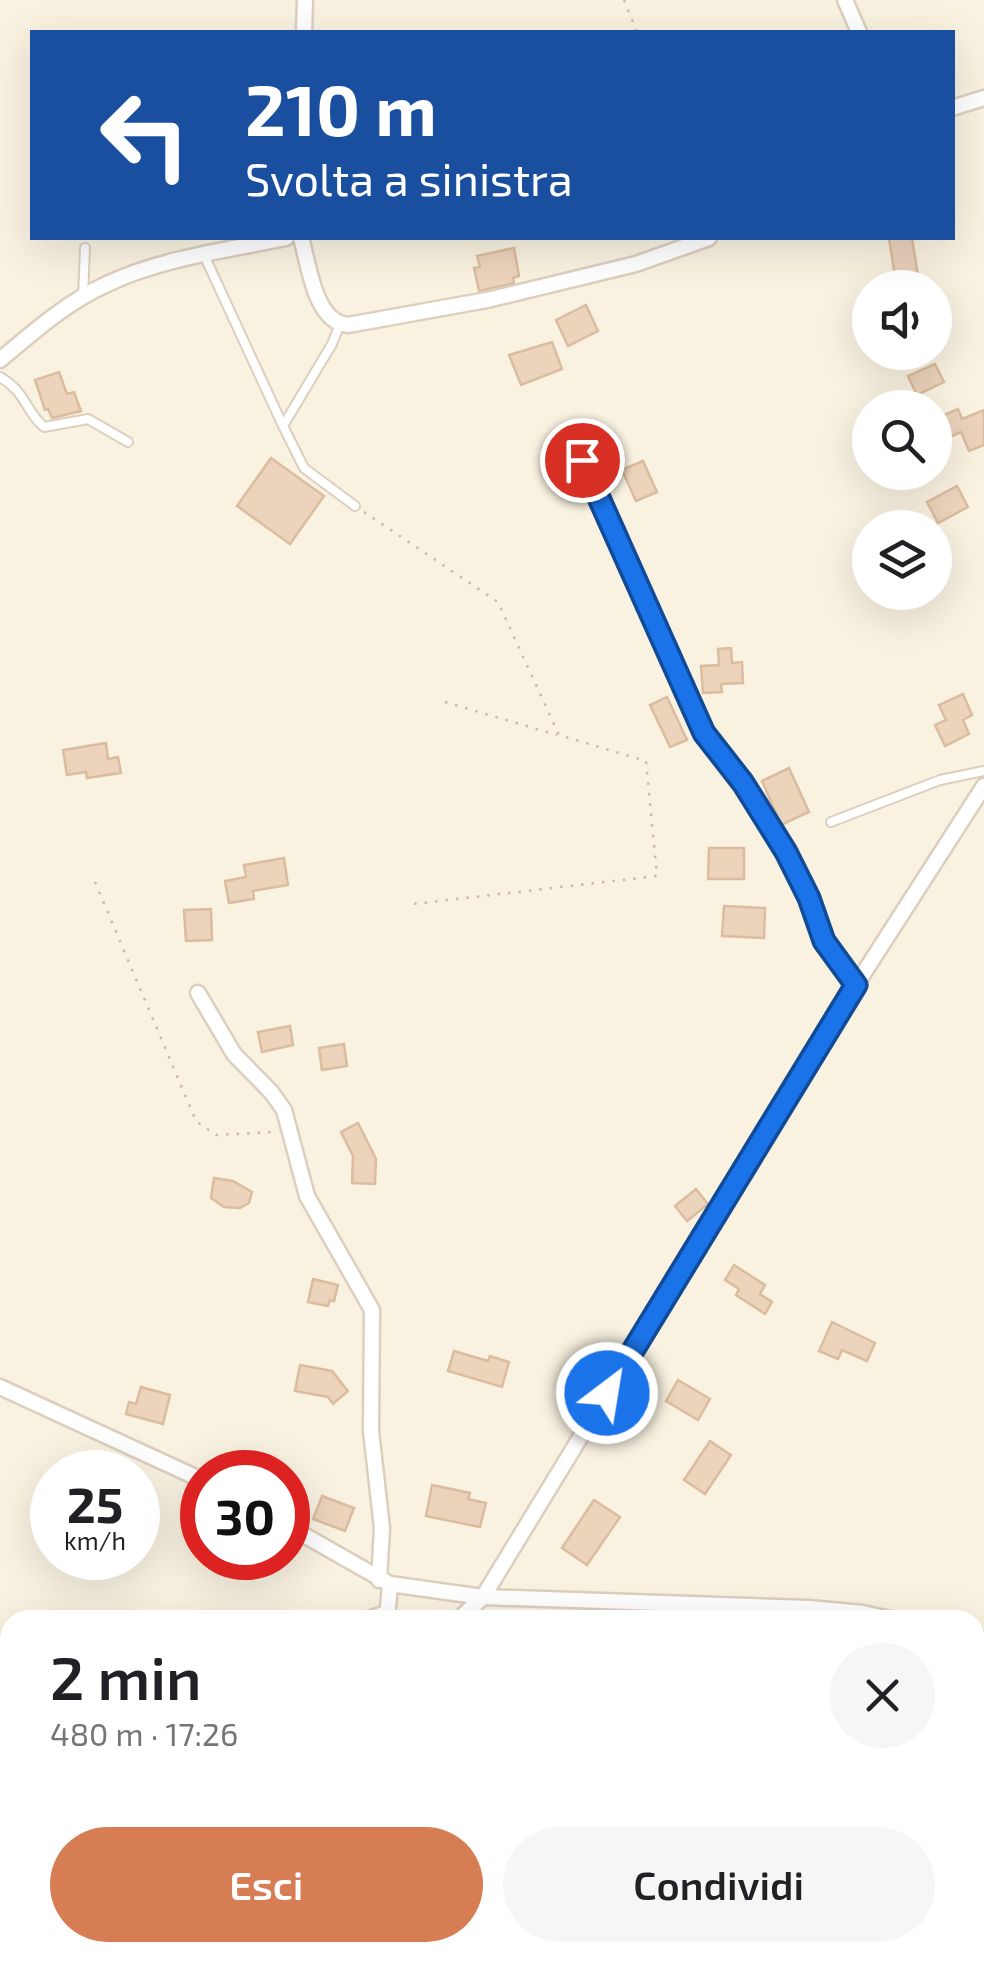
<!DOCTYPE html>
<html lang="it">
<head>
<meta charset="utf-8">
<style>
	:root { --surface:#fff; --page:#f6f6f6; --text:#202124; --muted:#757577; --accent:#d67d53 }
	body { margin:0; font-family:"Exo 2",sans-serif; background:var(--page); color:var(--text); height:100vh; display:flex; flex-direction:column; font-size:38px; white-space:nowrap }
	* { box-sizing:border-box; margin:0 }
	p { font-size:32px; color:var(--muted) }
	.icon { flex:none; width:55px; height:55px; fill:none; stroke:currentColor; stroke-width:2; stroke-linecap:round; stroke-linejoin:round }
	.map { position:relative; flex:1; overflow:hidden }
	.sheet { position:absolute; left:0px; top:1610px; width:985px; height:352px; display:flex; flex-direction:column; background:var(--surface); border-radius:30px 30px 0 0; box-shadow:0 10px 40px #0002 }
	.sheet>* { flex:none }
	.banner { position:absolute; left:30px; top:30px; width:925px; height:210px; border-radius:0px; box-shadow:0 10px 40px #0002; background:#1a4fa0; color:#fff; overflow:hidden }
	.tools { position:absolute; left:852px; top:270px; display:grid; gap:20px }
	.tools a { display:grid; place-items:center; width:100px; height:100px; border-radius:50%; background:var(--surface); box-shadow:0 10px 40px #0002; font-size:50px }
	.speed { position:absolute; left:30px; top:1450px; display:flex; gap:20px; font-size:50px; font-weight:700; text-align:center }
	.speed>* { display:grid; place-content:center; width:130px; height:130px; border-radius:50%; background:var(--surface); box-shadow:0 10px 40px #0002; line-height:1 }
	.speed small { font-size:25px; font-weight:400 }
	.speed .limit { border:15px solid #d22; background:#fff; color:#111 }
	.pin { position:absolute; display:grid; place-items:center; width:85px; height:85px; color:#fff; margin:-42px; border:5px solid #fff; border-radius:50%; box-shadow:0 2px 10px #0007 }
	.me { position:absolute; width:110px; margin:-55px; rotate:31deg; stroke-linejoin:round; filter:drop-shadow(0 0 8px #0008) }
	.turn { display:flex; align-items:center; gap:35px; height:210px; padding:0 50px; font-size:45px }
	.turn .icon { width:130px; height:130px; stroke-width:2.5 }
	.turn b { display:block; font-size:70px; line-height:85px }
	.round { display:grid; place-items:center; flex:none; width:105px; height:105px; border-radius:52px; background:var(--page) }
	.summary { display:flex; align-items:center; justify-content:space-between; height:170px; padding:0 50px }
	h1 { font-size:60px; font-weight:600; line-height:75px }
	.button { display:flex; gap:20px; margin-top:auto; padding:20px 50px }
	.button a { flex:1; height:115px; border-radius:60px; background:var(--accent); color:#fff; font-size:40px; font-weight:600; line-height:115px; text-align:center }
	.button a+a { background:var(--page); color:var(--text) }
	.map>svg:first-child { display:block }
	.building { fill:#ebd3bc; stroke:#dcbc9e; stroke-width:2.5 }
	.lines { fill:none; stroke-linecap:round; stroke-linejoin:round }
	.service-casing { stroke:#dccfbe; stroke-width:12 }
	.minor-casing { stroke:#dccfbe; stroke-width:19 }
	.path { stroke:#cfb7a0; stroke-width:2.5; stroke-dasharray:2.5 8; stroke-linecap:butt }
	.service { stroke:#fff; stroke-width:8 }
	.minor { stroke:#fff; stroke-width:14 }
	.route-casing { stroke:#114b97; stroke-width:25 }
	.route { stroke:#1a73e8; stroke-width:18 }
</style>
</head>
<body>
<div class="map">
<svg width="984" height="1961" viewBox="0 0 984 1961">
	<rect width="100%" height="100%" fill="#f9f2e1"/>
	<!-- building -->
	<g class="building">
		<polygon points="889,238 912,238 920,288 907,288 906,275 895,277"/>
		<polygon points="514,248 519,276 513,278 514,283 479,291 474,268 480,267 477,256"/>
		<polygon points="586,305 598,331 568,346 556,320"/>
		<polygon points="552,342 562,369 521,385 509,355"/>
		<polygon points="935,364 944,382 917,395 908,376"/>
		<polygon points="59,372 67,394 74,392 81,411 52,418 48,409 45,410 35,380"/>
		<polygon points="958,409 962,419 984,410 984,445 969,451 961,432 941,441 935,419"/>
		<polygon points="271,458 324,496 290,544 237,506"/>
		<polygon points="643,461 657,492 636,501 622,470"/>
		<polygon points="957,486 968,507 938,523 927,502"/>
		<polygon points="731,648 732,663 742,662 743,683 721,684 722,692 703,693 701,666 719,665 718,649"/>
		<polygon points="963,694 972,715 963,720 969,734 945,746 935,725 946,720 939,705"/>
		<polygon points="667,697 687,740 670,747 650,705"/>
		<polygon points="106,743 108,759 118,757 121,773 87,778 86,772 67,775 63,750"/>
		<polygon points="789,768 809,812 781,825 762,781"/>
		<polygon points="709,848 744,848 744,879 708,879"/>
		<polygon points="284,858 288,885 253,891 254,899 229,903 225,881 246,877 244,865"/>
		<polygon points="724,906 765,908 764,938 722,936"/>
		<polygon points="211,909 212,940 186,941 184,910"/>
		<polygon points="290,1026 293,1045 262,1052 258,1032"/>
		<polygon points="344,1044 347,1066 322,1070 319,1048"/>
		<polygon points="358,1123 376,1159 375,1184 352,1183 353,1156 341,1132"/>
		<polygon points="214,1178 233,1181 252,1192 249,1203 240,1208 224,1207 211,1198"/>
		<polygon points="696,1189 708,1204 687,1221 675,1206"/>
		<polygon points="734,1265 765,1285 760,1294 772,1302 765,1314 736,1295 739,1289 725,1280"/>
		<polygon points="313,1279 338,1285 334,1301 330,1300 328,1306 308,1302"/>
		<polygon points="832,1322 875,1343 867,1361 842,1350 838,1359 819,1351"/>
		<polygon points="454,1351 488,1361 490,1356 509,1362 502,1387 448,1371"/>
		<polygon points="300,1365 332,1371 348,1391 333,1404 328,1397 295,1391"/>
		<polygon points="678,1380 710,1399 698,1420 666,1401"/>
		<polygon points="141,1387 170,1395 163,1424 126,1414 129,1402 136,1404"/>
		<polygon points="710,1441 731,1455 705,1494 684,1480"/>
		<polygon points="432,1485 470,1493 468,1499 486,1503 480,1527 426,1516"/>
		<polygon points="322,1496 354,1508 345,1531 313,1519"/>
		<polygon points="594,1500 620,1517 587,1565 562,1548"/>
	</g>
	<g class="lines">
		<!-- service casing -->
		<g class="service-casing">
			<g id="service">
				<polyline points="204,255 283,426 332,344 340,324"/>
				<polyline points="83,297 85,248"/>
				<path d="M0 377C27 393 25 411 44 427L88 419 128 442"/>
				<polyline points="283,426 304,468 355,506"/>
				<polyline points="831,822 940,780 984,771"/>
			</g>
		</g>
		<!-- minor casing -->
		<g class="minor-casing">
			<g id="minor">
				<polyline points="845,0 859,32"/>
				<polyline points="304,32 305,0"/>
				<polyline points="952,108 984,98"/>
				<path d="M301 238C309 264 314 322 348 325L487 300 636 264 709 238"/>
				<path d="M0 360C33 332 67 302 107 284 162 258 227 250 286 238"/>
				<polyline points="582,461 704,733 740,779 786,852 809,898 824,941 856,985"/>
				<polyline points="198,993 234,1054 272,1093 284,1110 307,1196 372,1310 371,1431 382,1528 379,1580"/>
				<polyline points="0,1387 202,1480"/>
				<polyline points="288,1526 390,1584 483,1597 808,1608 863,1613 894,1620"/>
				<polyline points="366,1620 386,1613"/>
				<polyline points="387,1620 390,1584"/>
				<polyline points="458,1620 483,1597 856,985 984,786"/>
				<polyline points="975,1637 984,1639"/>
				<polyline points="661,1952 665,1961"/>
				<polyline points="324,1961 325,1952"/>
			</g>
		</g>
		<!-- path -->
		<g class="path">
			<polyline points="624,0 637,32"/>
			<polyline points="364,512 498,602 559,735 646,761 657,876 413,904"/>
			<polyline points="445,702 557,735"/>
			<polyline points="95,882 196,1121 216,1135 274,1132"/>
		</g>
		<!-- service -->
		<use href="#service" class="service"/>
		<!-- minor -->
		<use href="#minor" class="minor"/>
	</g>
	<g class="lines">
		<!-- route casing -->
		<g class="route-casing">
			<polyline id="route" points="582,460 704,733 743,783 786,852 809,898 824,941 856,985 607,1393"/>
		</g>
		<!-- route -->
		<use href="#route" class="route"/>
	</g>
</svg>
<div class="tools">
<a><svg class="icon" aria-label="sound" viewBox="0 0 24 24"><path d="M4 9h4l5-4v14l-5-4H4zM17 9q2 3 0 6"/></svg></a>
<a><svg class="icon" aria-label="search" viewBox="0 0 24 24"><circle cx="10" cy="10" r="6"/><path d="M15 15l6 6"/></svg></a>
<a><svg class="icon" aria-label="layers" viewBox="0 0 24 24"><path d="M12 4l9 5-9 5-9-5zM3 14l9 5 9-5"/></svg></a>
</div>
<div class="speed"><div>25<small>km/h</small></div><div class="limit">30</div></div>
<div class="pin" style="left:582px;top:460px;background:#d93025"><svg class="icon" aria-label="arrive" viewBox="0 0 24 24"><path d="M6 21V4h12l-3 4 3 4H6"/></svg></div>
<svg class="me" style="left:607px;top:1393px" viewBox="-20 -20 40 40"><circle r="17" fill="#1a73e8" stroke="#fff" stroke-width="3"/><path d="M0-11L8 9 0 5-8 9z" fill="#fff"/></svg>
<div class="banner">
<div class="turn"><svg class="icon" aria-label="left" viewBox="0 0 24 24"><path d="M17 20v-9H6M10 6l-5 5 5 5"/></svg><div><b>210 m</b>Svolta a sinistra</div></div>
</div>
<section class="sheet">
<div class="summary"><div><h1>2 min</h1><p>480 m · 17:26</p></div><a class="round"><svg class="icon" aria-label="close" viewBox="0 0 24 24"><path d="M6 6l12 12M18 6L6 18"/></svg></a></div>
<div class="button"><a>Esci</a><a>Condividi</a></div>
</section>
</div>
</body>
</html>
